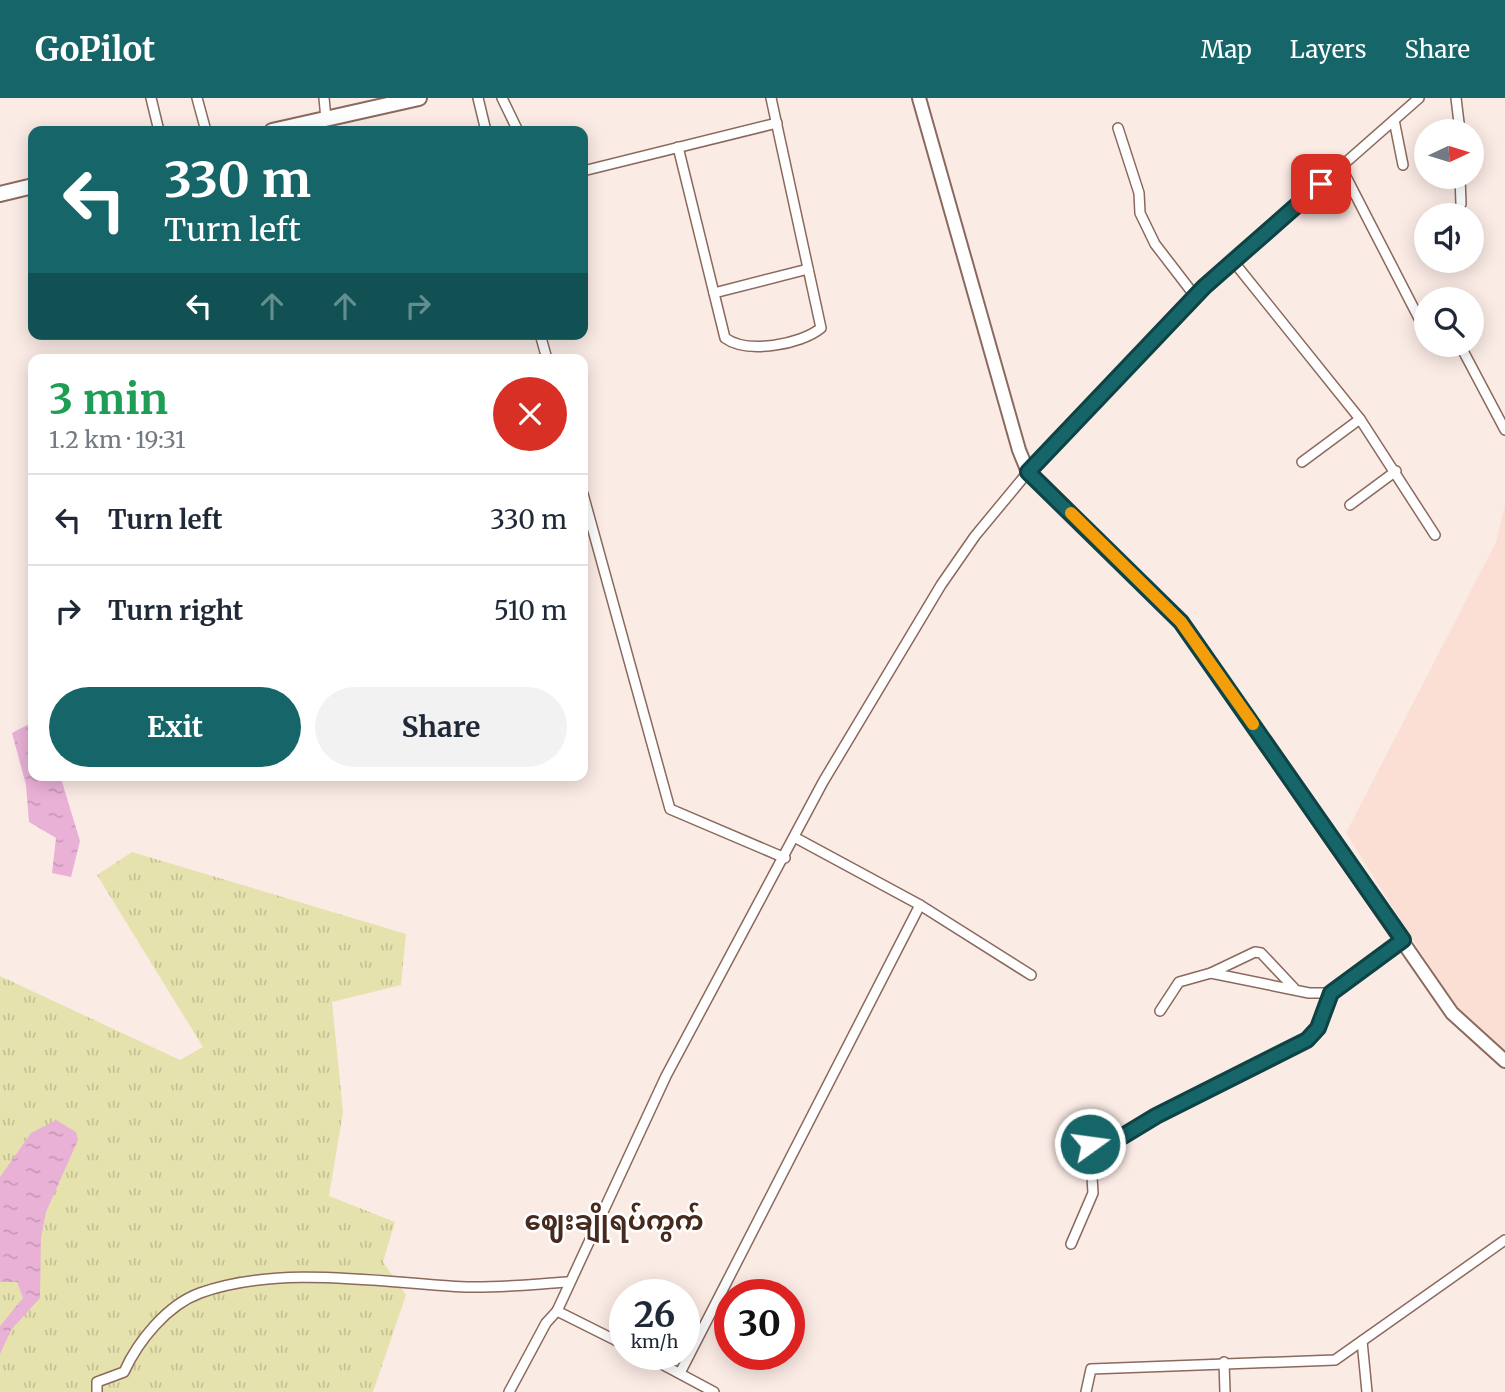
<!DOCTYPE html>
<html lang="en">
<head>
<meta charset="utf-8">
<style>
	:root { --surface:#fff; --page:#f2f2f3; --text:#1f2937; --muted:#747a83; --line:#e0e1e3; --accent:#166568 }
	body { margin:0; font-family:Merriweather,"Noto Sans Myanmar",serif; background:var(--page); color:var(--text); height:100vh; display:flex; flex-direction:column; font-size:26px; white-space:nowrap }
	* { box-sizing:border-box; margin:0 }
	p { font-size:23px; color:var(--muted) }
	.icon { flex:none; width:38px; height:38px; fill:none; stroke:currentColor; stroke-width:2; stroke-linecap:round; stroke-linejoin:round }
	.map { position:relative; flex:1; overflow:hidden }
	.drawer { position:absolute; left:28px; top:256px; width:560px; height:427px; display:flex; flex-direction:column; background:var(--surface); border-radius:14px; box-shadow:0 4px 18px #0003 }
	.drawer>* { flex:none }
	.top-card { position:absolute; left:28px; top:28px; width:560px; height:214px; border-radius:14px; box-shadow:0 4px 18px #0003; background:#166568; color:#fff; overflow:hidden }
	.needle { width:46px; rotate:86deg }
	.controls { position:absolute; left:1414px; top:21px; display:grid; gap:14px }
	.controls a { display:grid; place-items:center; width:70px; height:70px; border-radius:50%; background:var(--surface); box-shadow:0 4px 18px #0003; font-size:35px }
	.speed { position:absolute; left:609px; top:1181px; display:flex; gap:14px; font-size:35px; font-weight:700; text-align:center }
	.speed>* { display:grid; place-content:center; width:91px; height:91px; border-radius:50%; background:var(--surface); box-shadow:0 4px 18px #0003; line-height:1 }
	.speed small { font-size:18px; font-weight:400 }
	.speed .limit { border:10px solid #d22; background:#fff; color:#111 }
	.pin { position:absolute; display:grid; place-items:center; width:60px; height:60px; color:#fff; margin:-30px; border-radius:14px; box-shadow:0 4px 10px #0006 }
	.me { position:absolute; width:77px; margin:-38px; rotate:76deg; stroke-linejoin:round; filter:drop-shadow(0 0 5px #0008) }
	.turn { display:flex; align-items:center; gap:24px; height:147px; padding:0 21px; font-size:32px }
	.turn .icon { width:91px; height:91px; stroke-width:2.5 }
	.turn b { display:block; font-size:49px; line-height:60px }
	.lanes { display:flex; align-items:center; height:66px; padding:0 21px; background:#0003; justify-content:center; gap:35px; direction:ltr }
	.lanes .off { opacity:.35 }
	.round { display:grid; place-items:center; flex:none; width:74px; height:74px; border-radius:37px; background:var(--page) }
	.headline { display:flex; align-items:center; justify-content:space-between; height:119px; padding:0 21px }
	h1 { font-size:42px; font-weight:700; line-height:52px; color:#1e9e55 }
	.action { display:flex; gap:14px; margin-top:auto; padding:14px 21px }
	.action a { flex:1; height:80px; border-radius:42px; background:var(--accent); color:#fff; font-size:28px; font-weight:700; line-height:80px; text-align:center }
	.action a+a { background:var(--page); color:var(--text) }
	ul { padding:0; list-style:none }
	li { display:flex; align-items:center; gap:21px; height:91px; padding:0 21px; border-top:2px solid var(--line) }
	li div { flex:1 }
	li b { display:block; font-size:26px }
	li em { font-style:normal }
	header { display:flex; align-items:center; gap:42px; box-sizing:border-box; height:98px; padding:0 35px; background:var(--accent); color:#fff }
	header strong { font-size:33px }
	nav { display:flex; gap:38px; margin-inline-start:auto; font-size:24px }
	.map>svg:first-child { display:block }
	.built { fill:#fbdfd4 }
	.grass { fill:url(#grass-tufts) }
	.water { fill:url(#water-ripples) }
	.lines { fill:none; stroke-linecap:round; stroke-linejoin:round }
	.minor-casing { stroke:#8b695c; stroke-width:12 }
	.secondary-casing { stroke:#8b695c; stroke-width:16 }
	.trunk-casing { stroke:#8b695c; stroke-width:18 }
	.minor { stroke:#fff; stroke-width:9 }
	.secondary { stroke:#fff; stroke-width:12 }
	.trunk { stroke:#fff; stroke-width:14 }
	.route-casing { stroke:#0e4244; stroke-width:18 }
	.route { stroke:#166568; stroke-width:12 }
	.slow { stroke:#f59e0b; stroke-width:12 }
	.labels { text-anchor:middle; stroke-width:5; stroke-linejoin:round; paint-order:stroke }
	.quarter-label { font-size:26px; font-weight:bold; fill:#472a1e; stroke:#fff }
</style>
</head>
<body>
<header>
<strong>GoPilot</strong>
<nav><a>Map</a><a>Layers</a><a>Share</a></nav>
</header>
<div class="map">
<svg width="1505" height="1294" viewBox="0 0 1505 1294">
	<defs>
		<pattern id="grass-tufts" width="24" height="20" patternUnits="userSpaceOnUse" patternTransform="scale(1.75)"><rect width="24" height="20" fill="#e6e2ad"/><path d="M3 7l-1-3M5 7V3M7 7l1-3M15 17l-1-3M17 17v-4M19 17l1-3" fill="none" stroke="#c5c194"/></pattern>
		<pattern id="water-ripples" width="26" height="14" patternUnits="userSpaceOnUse" patternTransform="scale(1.75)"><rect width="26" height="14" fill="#eab1d7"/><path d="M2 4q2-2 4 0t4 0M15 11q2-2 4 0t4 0" fill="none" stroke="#c898b8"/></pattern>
	</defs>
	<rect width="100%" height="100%" fill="#fbebe5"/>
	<!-- built -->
	<polygon class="built" points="1505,406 1505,953 1458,913 1346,735 1496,444"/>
	<!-- grass -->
	<polygon class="grass" points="132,754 406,836 401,887 332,904 343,1014 329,1098 395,1124 383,1164 406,1197 373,1294 0,1294 0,878 180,962 203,949 97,777"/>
	<!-- water -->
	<g class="water">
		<polygon points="33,624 33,677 60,677 80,743 71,779 52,775 56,740 29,724 26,687 12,635"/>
		<polygon points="56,1022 76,1034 78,1042 46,1114 41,1140 40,1200 11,1232 0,1256 0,1228 23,1200 17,1184 0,1184 0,1079 31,1035"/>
	</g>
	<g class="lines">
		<!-- minor casing -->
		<g class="minor-casing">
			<g id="minor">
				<polyline points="151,0 159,33"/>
				<polyline points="197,0 206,33"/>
				<polyline points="324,0 326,21"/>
				<polyline points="478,0 486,33"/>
				<polyline points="502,0 518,33"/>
				<polyline points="1456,0 1460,33"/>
				<polyline points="1394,22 1403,67"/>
				<polyline points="1118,30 1139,95 1140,115 1155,146 1195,198"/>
				<path d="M678 49 725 240C747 256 800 247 821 230L771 0"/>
				<polyline points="1341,69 1426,234"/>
				<polyline points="583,73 777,25"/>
				<polyline points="1460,79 1461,106"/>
				<polyline points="1233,163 1360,321 1435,437"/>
				<polyline points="714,195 808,171"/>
				<polyline points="540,236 547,261"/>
				<polyline points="1460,247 1505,332"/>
				<polyline points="1302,364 1360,321"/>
				<polyline points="583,396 670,711 785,760"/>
				<polyline points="1350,407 1396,373"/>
				<polyline points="796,740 920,807 1031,877"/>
				<polyline points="1211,875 1309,895 1331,895"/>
				<polyline points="1160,913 1179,884 1211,875 1255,854 1261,855 1294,890"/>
				<polyline points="1071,1146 1093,1095 1090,1046 1093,1040 1123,1038 1156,1018 1307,942 1318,930 1331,895 1403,842"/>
				<polyline points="557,1213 625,1247"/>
				<polyline points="1362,1243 1367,1294"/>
				<polyline points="643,1256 714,1294"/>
				<polyline points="1224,1264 1225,1294"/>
				<polyline points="680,1275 920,807"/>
				<path d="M97 1294V1284L124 1274C138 1243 167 1207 200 1195 281 1166 383 1185 466 1189 500 1190 535 1186 568 1184"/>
				<polyline points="509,1294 546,1225 557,1213 666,978 823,684 941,487 975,438 1028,374 1204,189 1419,0"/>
				<polyline points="1086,1294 1091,1271 1335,1262 1505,1142"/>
			</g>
		</g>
		<!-- secondary casing -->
		<g class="secondary-casing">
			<polyline id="secondary" points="919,0 1019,352 1028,374 1181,524 1452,915 1505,963"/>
		</g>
		<!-- trunk casing -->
		<g class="trunk-casing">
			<g id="trunk">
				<polyline points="272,33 419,0"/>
				<polyline points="0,96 33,88"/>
			</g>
		</g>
		<!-- minor -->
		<use href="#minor" class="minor"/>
		<!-- secondary -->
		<use href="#secondary" class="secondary"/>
		<!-- trunk -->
		<use href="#trunk" class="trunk"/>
	</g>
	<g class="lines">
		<!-- route casing -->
		<g class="route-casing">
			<polyline id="route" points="1090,1046 1095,1039 1123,1038 1156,1018 1307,942 1318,930 1331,895 1403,842 1181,524 1028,374 1204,189 1321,86"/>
		</g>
		<!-- route -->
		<use href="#route" class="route"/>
		<!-- slow -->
		<polyline class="slow" points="1071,415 1181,524 1253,626"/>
	</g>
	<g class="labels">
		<!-- quarter labels -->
		<g class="quarter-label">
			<text x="614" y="1132">ဈေးချိုရပ်ကွက်</text>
		</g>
	</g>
</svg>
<div class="controls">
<a><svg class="needle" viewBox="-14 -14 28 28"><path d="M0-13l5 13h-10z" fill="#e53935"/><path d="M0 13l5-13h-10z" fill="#747a83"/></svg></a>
<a><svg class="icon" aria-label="sound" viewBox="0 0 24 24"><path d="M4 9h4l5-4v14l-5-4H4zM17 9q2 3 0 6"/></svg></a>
<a><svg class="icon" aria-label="search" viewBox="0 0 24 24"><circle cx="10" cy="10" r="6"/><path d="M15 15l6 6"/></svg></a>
</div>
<div class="speed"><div>26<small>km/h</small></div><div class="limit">30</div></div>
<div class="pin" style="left:1321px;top:86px;background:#d93025"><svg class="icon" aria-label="arrive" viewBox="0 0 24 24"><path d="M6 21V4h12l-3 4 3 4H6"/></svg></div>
<svg class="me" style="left:1090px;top:1046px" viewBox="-20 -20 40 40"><circle r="17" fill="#166568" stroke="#fff" stroke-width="3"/><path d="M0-11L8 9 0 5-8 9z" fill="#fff"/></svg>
<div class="top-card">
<div class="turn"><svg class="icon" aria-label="left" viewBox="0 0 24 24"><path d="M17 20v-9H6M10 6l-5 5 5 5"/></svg><div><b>330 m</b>Turn left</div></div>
<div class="lanes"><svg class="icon" aria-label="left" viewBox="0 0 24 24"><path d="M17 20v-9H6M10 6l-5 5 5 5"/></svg><svg class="icon off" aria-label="ahead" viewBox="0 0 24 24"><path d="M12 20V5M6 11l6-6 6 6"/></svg><svg class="icon off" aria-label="ahead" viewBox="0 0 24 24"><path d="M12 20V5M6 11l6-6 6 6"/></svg><svg class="icon off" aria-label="right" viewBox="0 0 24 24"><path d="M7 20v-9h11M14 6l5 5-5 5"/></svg></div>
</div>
<section class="drawer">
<div class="headline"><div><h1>3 min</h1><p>1.2 km · 19:31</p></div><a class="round" style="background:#d93025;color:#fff"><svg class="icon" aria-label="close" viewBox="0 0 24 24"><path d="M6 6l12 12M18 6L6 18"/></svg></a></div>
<ul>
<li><svg class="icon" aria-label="left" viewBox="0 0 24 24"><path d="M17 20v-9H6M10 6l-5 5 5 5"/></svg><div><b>Turn left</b></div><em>330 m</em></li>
<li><svg class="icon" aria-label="right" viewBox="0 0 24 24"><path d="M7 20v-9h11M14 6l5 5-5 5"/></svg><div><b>Turn right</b></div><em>510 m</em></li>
</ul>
<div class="action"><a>Exit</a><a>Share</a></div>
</section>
</div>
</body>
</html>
